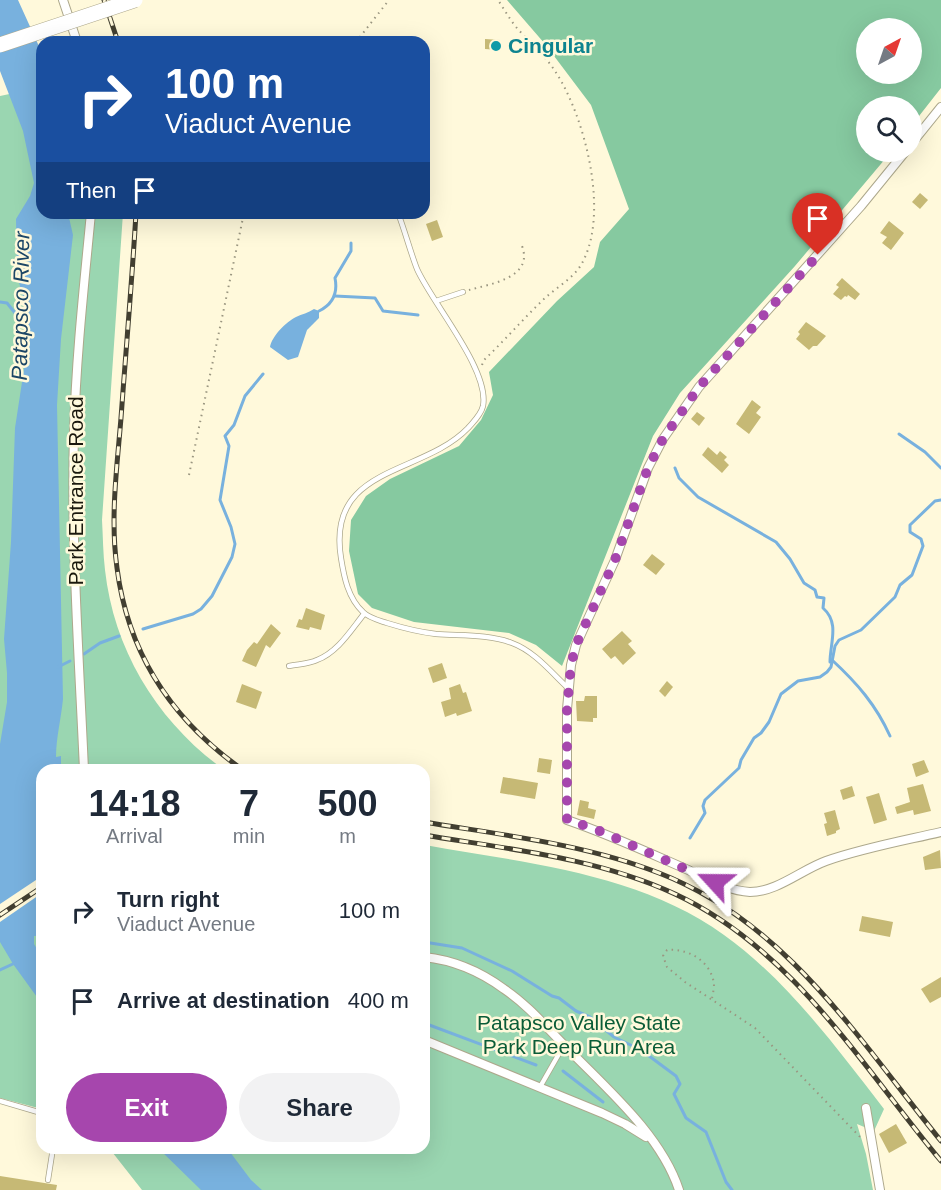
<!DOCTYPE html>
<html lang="en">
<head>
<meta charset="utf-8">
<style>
	:root { --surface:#fff; --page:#f2f2f3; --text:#1f2937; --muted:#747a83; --accent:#a646ad }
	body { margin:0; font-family:Helvetica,sans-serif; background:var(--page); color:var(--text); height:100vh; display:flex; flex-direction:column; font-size:22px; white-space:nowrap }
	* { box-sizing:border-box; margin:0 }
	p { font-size:20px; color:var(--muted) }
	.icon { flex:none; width:33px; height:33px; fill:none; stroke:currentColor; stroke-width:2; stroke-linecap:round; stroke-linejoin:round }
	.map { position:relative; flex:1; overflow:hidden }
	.details { position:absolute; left:36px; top:764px; width:394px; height:390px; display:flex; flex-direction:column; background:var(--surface); border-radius:18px; box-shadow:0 6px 24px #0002 }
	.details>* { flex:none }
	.top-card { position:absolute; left:36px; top:36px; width:394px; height:183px; border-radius:18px; box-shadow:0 6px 24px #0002; background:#1a4fa0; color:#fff; overflow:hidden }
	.needle { width:39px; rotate:40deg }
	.fabs { position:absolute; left:856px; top:18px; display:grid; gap:12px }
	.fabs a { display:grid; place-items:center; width:66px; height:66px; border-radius:50%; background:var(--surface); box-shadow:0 6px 24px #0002; font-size:30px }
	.pin { position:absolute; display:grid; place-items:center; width:51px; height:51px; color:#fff; margin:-62px -26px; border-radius:50% 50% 50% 0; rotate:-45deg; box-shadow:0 0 6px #0007 }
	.pin .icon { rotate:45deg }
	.me { position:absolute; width:66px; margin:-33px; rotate:294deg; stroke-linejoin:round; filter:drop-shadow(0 0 4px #0008) }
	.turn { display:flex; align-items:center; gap:21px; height:126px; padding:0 30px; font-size:27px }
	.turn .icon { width:78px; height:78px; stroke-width:2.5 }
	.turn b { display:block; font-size:42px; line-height:51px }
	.then { display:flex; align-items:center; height:57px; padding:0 30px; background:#0003; gap:12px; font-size:22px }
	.eta { display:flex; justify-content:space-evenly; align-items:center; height:102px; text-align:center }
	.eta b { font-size:36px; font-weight:700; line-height:42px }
	.primary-button { display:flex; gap:12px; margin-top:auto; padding:12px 30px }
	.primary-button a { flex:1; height:69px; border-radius:36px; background:var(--accent); color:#fff; font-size:24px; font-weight:700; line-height:69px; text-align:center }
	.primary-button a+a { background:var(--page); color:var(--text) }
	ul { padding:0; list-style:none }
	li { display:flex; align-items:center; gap:18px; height:90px; padding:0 30px }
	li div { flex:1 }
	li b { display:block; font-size:22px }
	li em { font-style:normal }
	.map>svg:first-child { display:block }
	.green { fill:#9ad6b1 }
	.forest { fill:#86c9a0; fill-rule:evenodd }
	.water { fill:#78b1de }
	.pier { fill:#fff9db }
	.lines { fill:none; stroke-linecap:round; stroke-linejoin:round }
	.stream { stroke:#78b1de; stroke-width:3 }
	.building { fill:#c6b975 }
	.service-casing { stroke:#ada88c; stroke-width:6 }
	.minor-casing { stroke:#ada88c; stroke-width:10 }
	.path { stroke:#9a9680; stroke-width:2; stroke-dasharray:1.5 4.5; stroke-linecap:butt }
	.service { stroke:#fff; stroke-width:4.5 }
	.minor { stroke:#fff; stroke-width:8 }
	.rail-casing { stroke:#423f31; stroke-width:5 }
	.rail { stroke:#fff9db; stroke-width:3; stroke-dasharray:9; stroke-linecap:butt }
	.motorway-bridge-casing { stroke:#ada88c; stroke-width:16; stroke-linecap:butt }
	.motorway-bridge { stroke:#fff; stroke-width:15 }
	.route { stroke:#a646ad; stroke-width:10; stroke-dasharray:0 18 }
	.culture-dot { fill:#0f9aa8; stroke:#fff9db; stroke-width:2 }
	.labels { text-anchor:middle; stroke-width:5; stroke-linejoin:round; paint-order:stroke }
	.culture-label { font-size:21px; font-weight:bold; fill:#0d838f; stroke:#fff9db; text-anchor:start }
	.street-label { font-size:21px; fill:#1a180d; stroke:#fff9db }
	.park-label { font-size:21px; fill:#0a5c37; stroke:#fff9db }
	.water-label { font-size:22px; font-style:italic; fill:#1c4666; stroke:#fff9db }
</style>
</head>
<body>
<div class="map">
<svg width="941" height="1190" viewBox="0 0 941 1190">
	<rect width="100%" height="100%" fill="#fff9db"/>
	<!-- green -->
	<g class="green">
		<path d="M19 92 42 213H123L102 520C103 537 103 554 105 570 114 651 158 722 223 769L42 770V1109L0 1098V96Z"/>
		<path d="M425 845C525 863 639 873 724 935 788 981 836 1047 884 1109L874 1131 857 1124 866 1154 873 1190H142L109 1148H424Z"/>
	</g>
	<!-- forest -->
	<path class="forest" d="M507 0H941V88L912 125V106H867V152H891L795 266 680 393 653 436 562 666 536 645 509 633 414 622 372 608 358 594 349 551 351 520 366 496 390 479 459 446 481 420 493 395 489 372 557 301 594 267 600 242 629 209 591 105 545 44ZM867 28H912V74H867Z"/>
	<!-- water -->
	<g class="water">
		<path d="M0 0H18L42 53V213H68L73 235 61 339 57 405 63 699C61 719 56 738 56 757L61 756V769L42 770V939L39 936H34V944L42 957V1004L13 964 0 942V744L7 702V673L4 639 11 542 15 428 24 369 26 306 17 276 16 219 30 196 34 183 23 131 0 71Z"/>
		<path d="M314 309 319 311V318L307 330 298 357 288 360 270 347C272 336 286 322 296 317 302 314 308 313 314 309Z"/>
		<polygon points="158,1148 227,1148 251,1180 262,1190 201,1190"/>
	</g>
	<!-- pier -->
	<polygon class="pier" points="42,876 42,893 0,922 0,904"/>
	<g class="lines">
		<!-- stream -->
		<g class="stream">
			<polyline points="335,296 375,298 383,311 418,315"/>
			<polyline points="0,302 7,303 15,313 19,309 27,312"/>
			<path d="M319 311C333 304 338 293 335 278L351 251V243"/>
			<polyline points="899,434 925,452 941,468"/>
			<path d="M675 468 679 478 698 497 776 542 790 559 804 583 815 590 817 597 824 598 823 608C840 623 830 643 830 662"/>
			<polyline points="143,629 193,614 201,609 212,596 232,557 235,544 231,527 220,500 229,446 225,436 234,425 245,396 263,374"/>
			<polyline points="84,654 100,643 119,636"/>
			<path d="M832 660C857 683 876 705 890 736"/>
			<polyline points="58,667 70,661"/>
			<polyline points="690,838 705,813 703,806 705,800 739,768 741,760 754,738 761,733 769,722 781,694 798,681 820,677 827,672 831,667 835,646 839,640 861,630 895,597 900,585 912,575 923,546 921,539 910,532 910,525 935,501 941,500"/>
			<polyline points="424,942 462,948 512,971 552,996 559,998 576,1011 590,1017 614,1037 641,1050 676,1076 680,1084 674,1094 686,1118 706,1132 726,1182 732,1190"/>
			<polyline points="0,970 15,963"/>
			<polyline points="424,1023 536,1065"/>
			<polyline points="563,1071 603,1102"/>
		</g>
	</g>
	<!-- building -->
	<g class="building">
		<polygon points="485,39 500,40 499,50 485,49"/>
		<polygon points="920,193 928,200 920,209 912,202"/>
		<polygon points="437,220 443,237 432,241 426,224"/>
		<polygon points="889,221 904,233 891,250 882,243 887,237 880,233"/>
		<polygon points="842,278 860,294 855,300 848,295 847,297 845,296 841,300 833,294 839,287 836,285"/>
		<polygon points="806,322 826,336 817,346 813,346 809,350 796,339 800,334 798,332"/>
		<polygon points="752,400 761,407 756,413 761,417 749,434 736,424"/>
		<polygon points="697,412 705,418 699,426 691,419"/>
		<polygon points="708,447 717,455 720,451 727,457 724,460 729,465 722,473 702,455"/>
		<polygon points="652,554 665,564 656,575 643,565"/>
		<polygon points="306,608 325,615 321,630 310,627 309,630 296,627 299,619 302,620"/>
		<polygon points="271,624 281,633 270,648 266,645 256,667 242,661 247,650 254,642 257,644"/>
		<polygon points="622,631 632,641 628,644 636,653 623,665 615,656 611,659 602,649"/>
		<polygon points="442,663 447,678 433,683 428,668"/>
		<polygon points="667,681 673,687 665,697 659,691"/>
		<polygon points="242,684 262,692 256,709 236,702"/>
		<polygon points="460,684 463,693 466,692 472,711 457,716 456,713 445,717 441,702 451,699 449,688"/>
		<polygon points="585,696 597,696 597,718 593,718 593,722 577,721 576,701 584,701"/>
		<polygon points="539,758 552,760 550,774 537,772"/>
		<polygon points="924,760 929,772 916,777 912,764"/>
		<polygon points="503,777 538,783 535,799 500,793"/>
		<polygon points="923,784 931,811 914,815 913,810 897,814 895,807 910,802 907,788"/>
		<polygon points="852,786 855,796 843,800 840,790"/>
		<polygon points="879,793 887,820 874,824 866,797"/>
		<polygon points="580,800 589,802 588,808 596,810 594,819 577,815"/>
		<polygon points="835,810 840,829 836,831 836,833 827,836 824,824 827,823 824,813"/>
		<polygon points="940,850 941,868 925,870 923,857"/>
		<polygon points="862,916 893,922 890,937 859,931"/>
		<polygon points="941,977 941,997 930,1003 921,989"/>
		<polygon points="896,1124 907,1143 889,1153 879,1134"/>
		<polygon points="0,1176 57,1185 56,1190 0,1190"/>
	</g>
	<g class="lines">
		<!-- service casing -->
		<g class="service-casing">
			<g id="service">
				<path d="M398 213C405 231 410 251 417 269 432 303 490 370 483 406 481 415 474 421 468 428 422 476 326 465 341 558 344 577 348 598 363 612 369 618 378 620 387 623 403 628 419 632 436 634 460 636 488 634 512 643 534 651 551 672 568 688"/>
				<polyline points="436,301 463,292"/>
				<path d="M289 666C298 664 309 664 317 660 338 652 351 630 364 614"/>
				<polyline points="540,1087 564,1045"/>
				<polyline points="0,1101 38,1112 42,1117"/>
				<polyline points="48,1180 53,1148"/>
			</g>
		</g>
		<!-- minor casing -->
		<g class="minor-casing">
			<g id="minor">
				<polyline points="63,0 77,42"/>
				<polyline points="912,143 941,107"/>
				<path d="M905 152 861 206 699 387 663 439 648 468 615 560 576 645 571 665 567 709V820C608 834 647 852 686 869 706 878 728 891 750 892 777 892 801 870 826 861 863 848 902 841 941 832"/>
				<path d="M84 770C79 657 71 544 74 432 76 358 84 286 91 213"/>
				<path d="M424 957C453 960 481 972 504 989 528 1005 547 1028 567 1048 607 1089 661 1135 679 1190"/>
				<polyline points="424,1040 602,1113 625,1124 646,1137"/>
				<polyline points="866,1108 880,1190"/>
			</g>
		</g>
		<!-- path -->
		<g class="path">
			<polyline points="356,42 389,0"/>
			<path d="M469 290C490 284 534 278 522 246"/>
			<path d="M482 365 484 360C505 340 524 318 545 298 556 288 570 280 579 268 612 219 585 116 555 71 544 54 529 42 516 27 509 18 504 9 498 0"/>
			<polyline points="189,475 244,213"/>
			<path d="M712 998C713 994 714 988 714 984 711 961 688 948 667 950L663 956 667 967 685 982 755 1028 862 1139"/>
		</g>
		<!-- service -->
		<use href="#service" class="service"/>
		<!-- minor -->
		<use href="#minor" class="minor"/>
		<!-- rail casing -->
		<g class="rail-casing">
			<g id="rail">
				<polyline points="104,0 118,42"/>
				<path d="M136 213C132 281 126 349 121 418 117 467 110 518 117 568 128 654 173 721 243 770"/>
				<path d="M424 822C502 835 585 844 659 873 786 922 859 1040 941 1141"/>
				<path d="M424 835C508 849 598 858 675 894 793 949 861 1065 941 1161"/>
				<polyline points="0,915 42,887"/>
			</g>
		</g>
		<!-- rail -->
		<use href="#rail" class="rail"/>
		<!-- motorway-bridge casing -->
		<g class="motorway-bridge-casing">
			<polyline id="motorway-bridge" points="0,45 135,0"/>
		</g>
		<!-- motorway-bridge -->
		<use href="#motorway-bridge" class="motorway-bridge"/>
	</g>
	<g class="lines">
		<!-- route -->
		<polyline class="route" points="715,882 595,829 567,820 567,709 571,665 576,645 615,560 648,468 663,439 699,387 818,255"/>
	</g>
	<!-- markers -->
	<circle class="culture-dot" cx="496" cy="46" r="6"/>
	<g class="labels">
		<!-- culture labels -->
		<g class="culture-label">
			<text x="508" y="53">Cingular</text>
		</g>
		<!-- street labels -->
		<g class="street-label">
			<text transform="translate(76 491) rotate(-90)" y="7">Park Entrance Road</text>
		</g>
		<!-- park labels -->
		<g class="park-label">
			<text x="579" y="1030">Patapsco Valley State<tspan x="579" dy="24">Park Deep Run Area</tspan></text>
		</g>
		<!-- water labels -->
		<g class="water-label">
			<text transform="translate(20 306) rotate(-89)" y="8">Patapsco River</text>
		</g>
	</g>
</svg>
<div class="fabs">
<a><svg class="needle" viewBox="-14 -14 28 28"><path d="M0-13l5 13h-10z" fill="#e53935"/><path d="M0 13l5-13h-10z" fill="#747a83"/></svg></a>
<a><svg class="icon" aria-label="search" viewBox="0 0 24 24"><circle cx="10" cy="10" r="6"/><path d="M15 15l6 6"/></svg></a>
</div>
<div class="pin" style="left:818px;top:255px;background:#d93025"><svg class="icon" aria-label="arrive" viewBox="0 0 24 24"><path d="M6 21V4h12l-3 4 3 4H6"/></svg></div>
<svg class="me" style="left:715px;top:882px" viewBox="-20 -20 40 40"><path d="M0-17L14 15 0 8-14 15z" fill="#a646ad" stroke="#fff" stroke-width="4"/></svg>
<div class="top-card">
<div class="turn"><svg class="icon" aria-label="right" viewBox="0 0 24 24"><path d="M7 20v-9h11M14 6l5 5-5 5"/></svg><div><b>100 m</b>Viaduct Avenue</div></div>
<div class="then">Then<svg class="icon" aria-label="arrive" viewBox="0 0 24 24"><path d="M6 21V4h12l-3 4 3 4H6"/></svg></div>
</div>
<section class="details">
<div class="eta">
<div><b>14:18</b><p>Arrival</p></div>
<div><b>7</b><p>min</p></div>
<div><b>500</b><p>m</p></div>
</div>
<ul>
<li><svg class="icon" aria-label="right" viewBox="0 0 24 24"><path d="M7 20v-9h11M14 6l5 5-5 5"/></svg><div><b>Turn right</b><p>Viaduct Avenue</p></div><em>100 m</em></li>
<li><svg class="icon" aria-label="arrive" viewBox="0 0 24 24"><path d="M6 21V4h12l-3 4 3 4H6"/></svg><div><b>Arrive at destination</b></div><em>400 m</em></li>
</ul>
<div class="primary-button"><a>Exit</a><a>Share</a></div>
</section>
</div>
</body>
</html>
